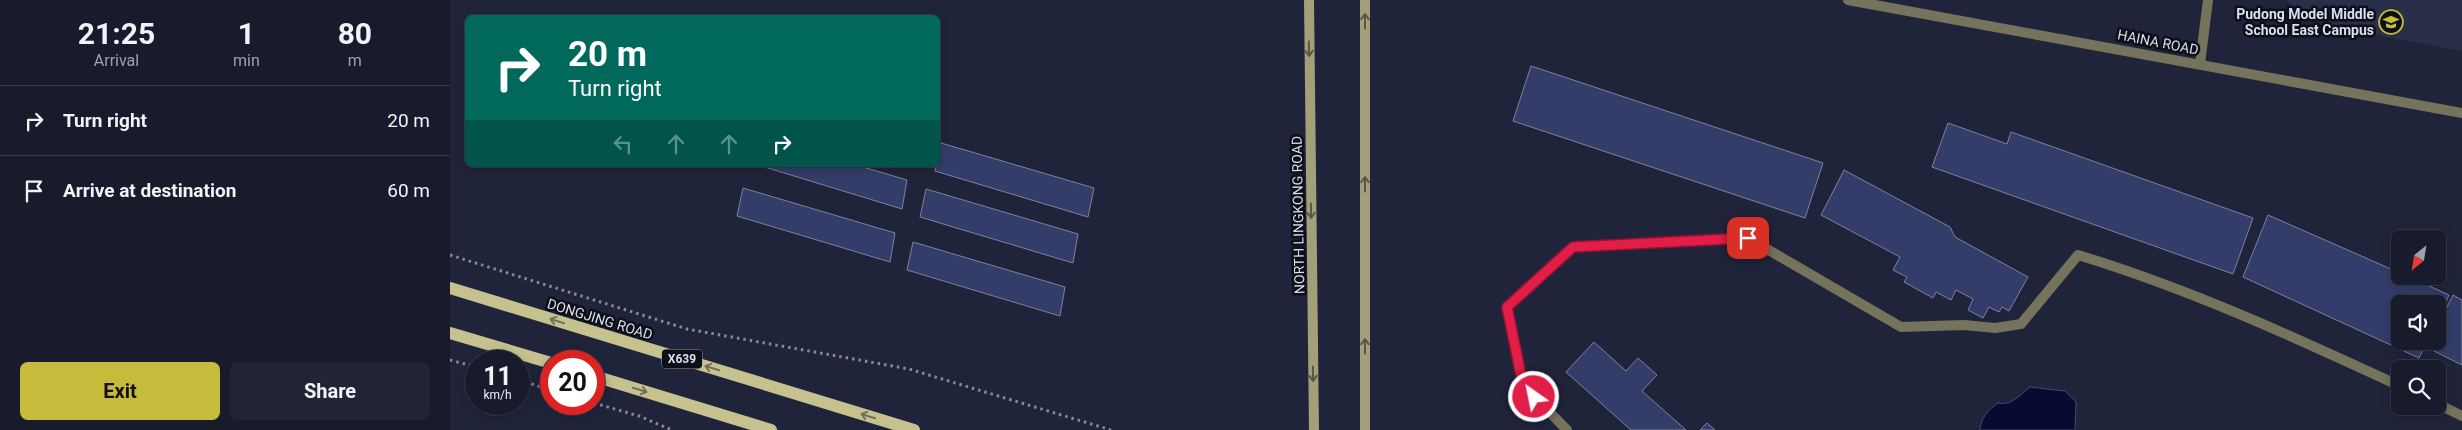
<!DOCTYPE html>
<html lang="en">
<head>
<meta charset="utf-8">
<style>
	:root { --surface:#181b2c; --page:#212434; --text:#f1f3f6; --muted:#9fa1a9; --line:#363948; --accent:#c7bb3b }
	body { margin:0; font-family:Roboto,sans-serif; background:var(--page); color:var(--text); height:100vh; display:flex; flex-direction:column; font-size:19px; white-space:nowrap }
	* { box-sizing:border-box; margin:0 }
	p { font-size:16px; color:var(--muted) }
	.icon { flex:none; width:28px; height:28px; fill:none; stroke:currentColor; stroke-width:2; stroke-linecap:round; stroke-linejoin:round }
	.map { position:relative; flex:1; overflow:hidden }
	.side { display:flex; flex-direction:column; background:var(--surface); width:450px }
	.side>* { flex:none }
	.top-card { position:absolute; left:15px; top:15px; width:475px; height:152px; border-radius:8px; box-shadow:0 2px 12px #0003,0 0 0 1px var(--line); background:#00695c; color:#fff; overflow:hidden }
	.needle { width:32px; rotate:210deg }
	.controls { position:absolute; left:1941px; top:230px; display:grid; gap:10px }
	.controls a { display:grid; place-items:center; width:55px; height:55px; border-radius:8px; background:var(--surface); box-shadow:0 2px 12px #0003,0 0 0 1px var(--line); font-size:25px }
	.speed { position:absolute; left:15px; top:350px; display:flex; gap:10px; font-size:25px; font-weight:700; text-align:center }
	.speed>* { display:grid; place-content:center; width:65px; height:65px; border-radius:50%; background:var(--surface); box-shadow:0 2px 12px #0003,0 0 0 1px var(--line); line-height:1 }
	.speed small { font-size:12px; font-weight:400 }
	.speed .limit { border:8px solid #d22; background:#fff; color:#111 }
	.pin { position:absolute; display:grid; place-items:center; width:42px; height:42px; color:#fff; margin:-21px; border-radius:10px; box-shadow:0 2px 8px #0006 }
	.me { position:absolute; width:55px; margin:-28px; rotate:327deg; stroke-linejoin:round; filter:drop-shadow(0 0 4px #0008) }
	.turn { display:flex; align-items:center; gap:18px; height:105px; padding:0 20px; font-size:22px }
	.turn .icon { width:65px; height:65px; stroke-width:2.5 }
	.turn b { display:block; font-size:35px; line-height:42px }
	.lanes { display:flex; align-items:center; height:48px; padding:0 20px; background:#0003; justify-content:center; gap:25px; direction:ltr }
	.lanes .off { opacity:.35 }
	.eta { display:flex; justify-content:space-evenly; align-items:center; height:85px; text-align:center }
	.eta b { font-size:30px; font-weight:700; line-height:35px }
	.action { display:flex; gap:10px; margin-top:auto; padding:10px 20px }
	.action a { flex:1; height:58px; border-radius:8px; background:var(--accent); color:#111; font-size:20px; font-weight:700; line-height:58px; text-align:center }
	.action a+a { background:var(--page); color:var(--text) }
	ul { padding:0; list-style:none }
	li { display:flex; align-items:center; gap:15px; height:70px; padding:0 20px; border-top:1px solid var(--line) }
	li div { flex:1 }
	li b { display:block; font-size:19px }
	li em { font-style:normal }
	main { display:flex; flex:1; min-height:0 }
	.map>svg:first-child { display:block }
	.built { fill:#292f49 }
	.water { fill:#090a32; stroke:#484a6a }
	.building { fill:#343c69; stroke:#7d839e }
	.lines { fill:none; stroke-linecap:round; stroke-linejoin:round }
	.path { stroke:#868a9c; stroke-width:3; stroke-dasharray:2.5 4; stroke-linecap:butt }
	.service { stroke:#75735c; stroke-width:10 }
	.minor { stroke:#75735c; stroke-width:10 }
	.secondary { stroke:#a29f79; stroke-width:10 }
	.primary { stroke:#c6c290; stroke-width:12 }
	.oneway { stroke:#575648 }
	.oneway2 { stroke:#72715a }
	.route-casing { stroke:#92132f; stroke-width:12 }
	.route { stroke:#e11d48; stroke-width:9 }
	.labels { text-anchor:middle; stroke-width:5; stroke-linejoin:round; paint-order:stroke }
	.shield { fill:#0c0e18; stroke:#9ca0ad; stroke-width:1 }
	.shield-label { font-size:12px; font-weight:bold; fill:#dadeed }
	.poi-label { font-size:14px; font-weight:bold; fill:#dadeed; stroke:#0c0e18; text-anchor:end }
	.street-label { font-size:14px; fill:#dadeed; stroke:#0c0e18 }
</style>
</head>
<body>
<main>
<section class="side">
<div class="eta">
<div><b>21:25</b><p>Arrival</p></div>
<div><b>1</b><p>min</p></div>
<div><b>80</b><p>m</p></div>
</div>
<ul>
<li><svg class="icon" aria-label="right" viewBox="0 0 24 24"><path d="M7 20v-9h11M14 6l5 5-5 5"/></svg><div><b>Turn right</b></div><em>20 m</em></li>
<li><svg class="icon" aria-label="arrive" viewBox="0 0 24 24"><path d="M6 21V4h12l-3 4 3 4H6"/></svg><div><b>Arrive at destination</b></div><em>60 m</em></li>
</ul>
<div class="action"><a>Exit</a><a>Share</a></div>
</section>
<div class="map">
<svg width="2012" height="430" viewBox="0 0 2012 430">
	<rect width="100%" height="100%" fill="#20243a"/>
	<!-- built -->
	<polygon class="built" points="1837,0 2012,0 2012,51 1889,28 1851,16"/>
	<!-- water -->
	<path class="water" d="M1580 387 1615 391 1626 402 1625 430H1530C1530 419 1539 409 1548 403 1561 406 1570 395 1580 387Z"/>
	<!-- building -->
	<g class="building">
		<polygon points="1081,66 1373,163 1355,218 1063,121"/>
		<polygon points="1498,123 1557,144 1561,132 1803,218 1783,274 1482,167"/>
		<polygon points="491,143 644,188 638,217 485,171"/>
		<polygon points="308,165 406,165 457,180 452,209"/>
		<polygon points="1394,170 1500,227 1505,237 1578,277 1559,311 1552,307 1549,312 1539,307 1533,318 1518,310 1523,299 1506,290 1501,300 1486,292 1483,298 1454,282 1457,277 1443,270 1450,257 1371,215"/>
		<polygon points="293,188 445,233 440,262 287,216"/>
		<polygon points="476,189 628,234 623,263 470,217"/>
		<polygon points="1818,215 1950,273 1950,276 1957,276 1999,295 1988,320 1988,304 1950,304 1950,341 1977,341 1969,358 1793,277"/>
		<polygon points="463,242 615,287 610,316 457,270"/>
		<polygon points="2003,295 2012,300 2012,365 1976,347 1979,341 1988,341 1988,325"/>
		<polygon points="1144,342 1176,371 1188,358 1207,375 1192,391 1236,430 1181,430 1116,372"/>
		<polygon points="1257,423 1265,430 1250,430"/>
	</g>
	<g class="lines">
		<!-- path -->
		<g class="path">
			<polyline points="0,255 237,329 459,369 661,430"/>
			<polyline points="0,360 26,367"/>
			<polyline points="69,380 101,390"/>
			<polyline points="144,403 189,416 222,430"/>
		</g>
		<!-- service -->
		<g class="service">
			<polyline points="1988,404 2012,416"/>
			<path d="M1117 430 1073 385 1057 307 1123 247 1298 238 1451 327 1514 325 1545 328 1571 324 1628 255C1740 289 1844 337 1950 386"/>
		</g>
		<!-- minor -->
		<g class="minor">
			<polyline points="1398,0 2012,113"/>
			<polyline points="1750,64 1758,0"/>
		</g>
		<!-- secondary -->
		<g class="secondary">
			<polyline points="859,0 864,430"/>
			<polyline points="915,0 915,430"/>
		</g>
		<!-- primary -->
		<g class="primary">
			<polyline points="0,288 464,430"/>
			<polyline points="0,333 101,363"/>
			<polyline points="144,376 321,430"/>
		</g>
	</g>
	<!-- one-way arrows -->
	<defs><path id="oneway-shaft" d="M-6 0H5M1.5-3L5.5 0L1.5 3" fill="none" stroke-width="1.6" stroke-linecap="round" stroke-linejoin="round" transform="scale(1.25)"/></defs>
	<g class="oneway">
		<use href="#oneway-shaft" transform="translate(915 21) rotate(-90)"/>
		<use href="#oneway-shaft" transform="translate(859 49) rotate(89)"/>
		<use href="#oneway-shaft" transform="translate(915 184) rotate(-90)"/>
		<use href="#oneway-shaft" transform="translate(861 211) rotate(89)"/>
		<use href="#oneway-shaft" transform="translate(915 346) rotate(-90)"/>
		<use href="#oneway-shaft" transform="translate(863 374) rotate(89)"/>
	</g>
	<g class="oneway2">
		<use href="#oneway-shaft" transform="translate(107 321) rotate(-163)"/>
		<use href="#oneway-shaft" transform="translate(262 368) rotate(-163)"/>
		<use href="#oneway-shaft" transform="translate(190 390) rotate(17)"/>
		<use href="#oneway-shaft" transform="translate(418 416) rotate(-163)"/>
	</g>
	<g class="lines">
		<!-- route casing -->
		<g class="route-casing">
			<polyline id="route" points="1084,397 1073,385 1057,307 1123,247 1298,238"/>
		</g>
		<!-- route -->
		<use href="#route" class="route"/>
	</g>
	<!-- icons -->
	<defs>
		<g id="school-ring" transform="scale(1.25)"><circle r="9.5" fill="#0c0e18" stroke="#c7bb3b" stroke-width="1.5"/><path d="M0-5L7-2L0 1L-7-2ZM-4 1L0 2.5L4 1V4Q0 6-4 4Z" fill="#c7bb3b"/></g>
	</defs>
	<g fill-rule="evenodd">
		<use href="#school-ring" x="1941" y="22"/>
	</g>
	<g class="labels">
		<!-- shield labels -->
		<rect class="shield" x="212" y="349.5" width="40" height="19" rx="4"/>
		<g class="shield-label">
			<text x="232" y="363">X639</text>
		</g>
		<!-- poi labels -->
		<g class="poi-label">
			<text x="1924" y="19">Pudong Model Middle<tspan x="1924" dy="16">School East Campus</tspan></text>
		</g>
		<!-- street labels -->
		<g class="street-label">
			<text transform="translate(1708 42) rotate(11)" y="5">HAINA ROAD</text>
			<text transform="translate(848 215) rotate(-91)" y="5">NORTH LINGKONG ROAD</text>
			<text transform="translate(150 319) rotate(17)" y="5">DONGJING ROAD</text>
		</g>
	</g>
</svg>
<div class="controls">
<a><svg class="needle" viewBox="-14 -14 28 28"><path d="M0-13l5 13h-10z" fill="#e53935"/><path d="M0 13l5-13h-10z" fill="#9fa1a9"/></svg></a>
<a><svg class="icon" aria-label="sound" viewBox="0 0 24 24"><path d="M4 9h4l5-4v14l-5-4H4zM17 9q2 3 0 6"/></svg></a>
<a><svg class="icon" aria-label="search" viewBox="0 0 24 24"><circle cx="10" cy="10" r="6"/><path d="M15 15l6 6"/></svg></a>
</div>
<div class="speed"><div>11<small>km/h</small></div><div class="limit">20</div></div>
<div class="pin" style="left:1298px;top:238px;background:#d93025"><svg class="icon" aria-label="arrive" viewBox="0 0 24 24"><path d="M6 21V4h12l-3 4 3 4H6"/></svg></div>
<svg class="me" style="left:1084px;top:397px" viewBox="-20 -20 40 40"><circle r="17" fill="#e11d48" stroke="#fff" stroke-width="3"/><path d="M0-11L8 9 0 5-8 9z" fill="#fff"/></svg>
<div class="top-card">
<div class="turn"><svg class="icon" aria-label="right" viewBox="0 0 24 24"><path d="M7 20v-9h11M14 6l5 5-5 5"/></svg><div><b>20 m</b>Turn right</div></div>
<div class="lanes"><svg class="icon off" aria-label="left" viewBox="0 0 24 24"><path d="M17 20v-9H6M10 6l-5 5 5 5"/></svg><svg class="icon off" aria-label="ahead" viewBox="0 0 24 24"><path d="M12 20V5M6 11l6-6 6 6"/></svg><svg class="icon off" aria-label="ahead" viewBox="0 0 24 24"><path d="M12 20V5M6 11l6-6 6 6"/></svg><svg class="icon" aria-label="right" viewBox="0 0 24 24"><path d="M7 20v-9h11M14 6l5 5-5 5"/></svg></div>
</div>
</div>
</main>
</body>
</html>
